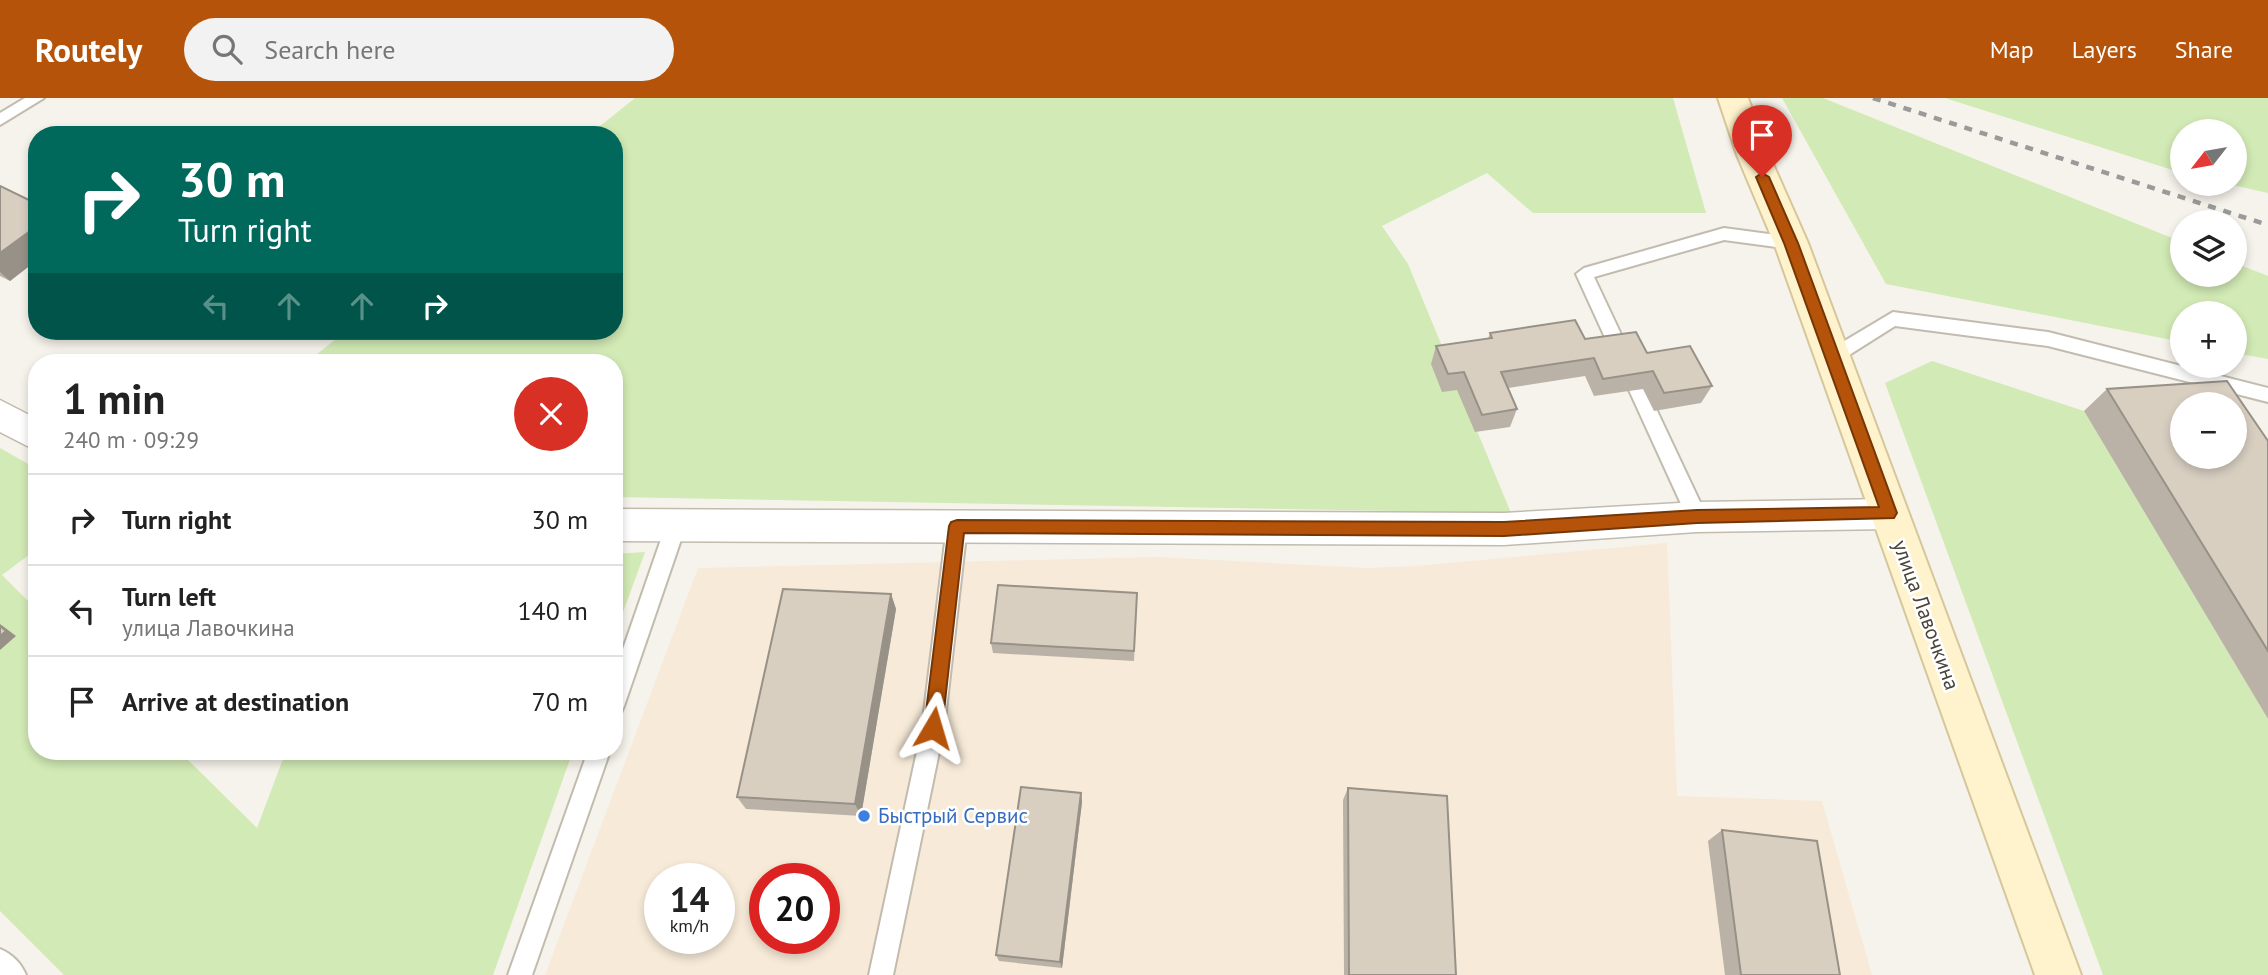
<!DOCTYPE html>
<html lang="en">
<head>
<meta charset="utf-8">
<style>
	:root { --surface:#fff; --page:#f2f2f2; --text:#222; --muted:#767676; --line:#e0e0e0; --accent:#b45309 }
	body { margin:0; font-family:"PT Sans",sans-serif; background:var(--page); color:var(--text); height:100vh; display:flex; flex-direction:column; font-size:26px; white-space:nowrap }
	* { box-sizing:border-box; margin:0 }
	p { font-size:23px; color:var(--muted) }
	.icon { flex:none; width:38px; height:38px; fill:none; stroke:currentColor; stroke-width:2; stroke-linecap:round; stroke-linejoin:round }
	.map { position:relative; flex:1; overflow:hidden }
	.details { position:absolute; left:28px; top:256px; width:595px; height:406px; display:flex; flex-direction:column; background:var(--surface); border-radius:28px; box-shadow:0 4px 10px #0003 }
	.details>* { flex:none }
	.hud { position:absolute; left:28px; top:28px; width:595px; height:214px; border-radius:28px; box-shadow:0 4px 10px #0003; background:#00695c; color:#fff; overflow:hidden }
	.needle { width:46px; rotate:239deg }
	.fabs { position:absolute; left:2170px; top:21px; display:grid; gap:14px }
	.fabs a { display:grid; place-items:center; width:77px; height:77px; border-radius:50%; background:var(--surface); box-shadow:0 4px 10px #0003; font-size:35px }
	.speed { position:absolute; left:644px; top:765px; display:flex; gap:14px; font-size:35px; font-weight:700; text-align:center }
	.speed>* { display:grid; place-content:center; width:91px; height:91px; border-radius:50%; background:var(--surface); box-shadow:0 4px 10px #0003; line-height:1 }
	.speed small { font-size:18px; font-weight:400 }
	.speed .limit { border:10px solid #d22; background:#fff; color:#111 }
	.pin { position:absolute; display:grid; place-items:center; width:60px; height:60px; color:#fff; margin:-72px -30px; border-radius:50% 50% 50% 0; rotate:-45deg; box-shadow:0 0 7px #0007 }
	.pin .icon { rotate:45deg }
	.me { position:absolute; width:77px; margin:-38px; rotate:7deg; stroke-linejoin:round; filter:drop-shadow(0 0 5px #0008) }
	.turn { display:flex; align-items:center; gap:24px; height:147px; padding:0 35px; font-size:32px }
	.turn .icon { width:91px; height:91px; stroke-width:2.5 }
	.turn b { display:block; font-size:49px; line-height:60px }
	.lanes { display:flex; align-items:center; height:66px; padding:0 35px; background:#0003; justify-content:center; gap:35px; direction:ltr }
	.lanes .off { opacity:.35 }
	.round { display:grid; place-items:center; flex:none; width:74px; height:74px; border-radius:37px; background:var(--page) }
	.overview { display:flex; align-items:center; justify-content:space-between; height:119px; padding:0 35px }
	h1 { font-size:42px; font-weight:700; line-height:52px }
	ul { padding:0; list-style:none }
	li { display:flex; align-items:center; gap:21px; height:91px; padding:0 35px; border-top:2px solid var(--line) }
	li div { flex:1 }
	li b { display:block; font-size:26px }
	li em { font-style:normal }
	header { display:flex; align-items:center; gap:42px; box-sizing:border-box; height:98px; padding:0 35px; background:var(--accent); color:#fff }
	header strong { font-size:33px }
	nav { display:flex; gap:38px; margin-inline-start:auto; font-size:24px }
	.search { width:490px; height:63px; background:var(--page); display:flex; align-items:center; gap:18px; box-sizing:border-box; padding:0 24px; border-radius:38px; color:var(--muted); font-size:26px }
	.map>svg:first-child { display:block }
	.commercial { fill:#f7ead8; fill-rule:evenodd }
	.green { fill:#d2eab5 }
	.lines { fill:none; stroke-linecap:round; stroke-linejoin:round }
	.lane-casing { stroke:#c2bbae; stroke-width:4 }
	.street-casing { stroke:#c2bbae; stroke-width:3 }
	.secondary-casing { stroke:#d6c79b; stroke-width:4 }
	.lane { fill:#fff; fill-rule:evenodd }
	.street { fill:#fff; fill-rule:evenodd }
	.secondary { fill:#fff3cd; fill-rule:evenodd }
	.rail { stroke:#9a9a9a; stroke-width:4.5; stroke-dasharray:8 8; stroke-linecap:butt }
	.wall { fill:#bab2a6 }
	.shaded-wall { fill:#979187 }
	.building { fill:#d8cfc1; stroke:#979187; stroke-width:2; fill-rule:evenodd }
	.route { fill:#b45309; stroke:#753606; stroke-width:2 }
	.shop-dot { fill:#3f7fe0; stroke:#fff; stroke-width:2.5 }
	.labels { text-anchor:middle; stroke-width:5; stroke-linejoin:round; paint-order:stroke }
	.street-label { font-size:21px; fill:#4b4439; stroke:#fff }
	.shop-label { font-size:21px; fill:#366cbe; stroke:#fff; text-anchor:start }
</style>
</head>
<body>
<header>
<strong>Routely</strong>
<div class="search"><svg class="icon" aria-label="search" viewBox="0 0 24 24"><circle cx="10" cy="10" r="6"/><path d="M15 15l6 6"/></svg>Search here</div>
<nav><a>Map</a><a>Layers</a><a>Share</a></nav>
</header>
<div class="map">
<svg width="2268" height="877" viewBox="0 0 2268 877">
	<rect width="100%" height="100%" fill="#f6f3ec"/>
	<!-- commercial -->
	<path class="commercial" d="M1667 445 1677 698 1822 703 1872 877H545L698 470 1157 459 1368 470 1416 468ZM660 780H719V840H660ZM765 780H824V840H765Z"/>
	<!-- green -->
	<g class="green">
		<polygon points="635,0 1673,0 1706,115 1533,115 1487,75 1382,128 1408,166 1511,415 614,399 614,264 307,264 346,233 614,233 614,37 589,37"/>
		<polygon points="1782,0 1823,0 2182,144 2182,177 2235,177 2235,165 2268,178 2268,261 2235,255 2235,215 2182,215 2182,244 1886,186"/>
		<polygon points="1945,0 2268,0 2268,95 2228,86 2235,86 2235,33 2182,33 2182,75"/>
		<polygon points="1932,263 2084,313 2268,621 2268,877 2103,877 1885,285"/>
		<polygon points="0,350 37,371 37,451 2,477 37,512 37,653 179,653 257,730 286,653 573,653 493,877 64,877 0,813"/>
		<polygon points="645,454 614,539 614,456"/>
	</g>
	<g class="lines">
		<!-- lane casing -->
		<g class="lane-casing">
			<g id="lane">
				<polygon points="25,0 44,0 0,27 0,15"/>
				<polygon points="1724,130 1791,139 1799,145 1791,151 1724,142 1594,179 1707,419 1704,425 1697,427 1690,425 1687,419 1576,176 1584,170"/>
				<polygon points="1893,214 2048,234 2268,290 2268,304 2048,248 1895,228 1838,264 1826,264 1823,259 1826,254"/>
				<polygon points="676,419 683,421 686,427 624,608 621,615 614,618 614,577 666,427 669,421"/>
				<polygon points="957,420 964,422 967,428 944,630 893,877 869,877 922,630 947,428 950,422"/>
				<polygon points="588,653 610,653 532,877 508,877"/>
				<path d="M0 851C12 856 21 865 26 877H0Z"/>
			</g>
		</g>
		<!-- street casing -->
		<g class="street-casing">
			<g id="street">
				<polygon points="0,302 37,321 37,353 0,334"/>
				<polygon points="1889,401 1902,405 1907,416 1902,427 1889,431 1697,434 1504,447 614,443 614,411 1504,415 1697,404"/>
			</g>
		</g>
		<!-- secondary casing -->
		<g class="secondary-casing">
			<polygon id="secondary" points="1718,0 1748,0 1769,57 1808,145 2081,877 2035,877 1774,145 1737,57"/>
		</g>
		<!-- lane -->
		<use href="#lane" class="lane"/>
		<!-- street -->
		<use href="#street" class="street"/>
		<!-- secondary -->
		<use href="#secondary" class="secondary"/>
		<!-- rail -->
		<polyline class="rail" points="1873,0 2268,127"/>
	</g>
	<!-- wall -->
	<g class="wall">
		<polygon points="0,88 37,106 37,162 10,183 0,178"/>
		<polygon points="1490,235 1585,241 1647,255 1712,288 1701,305 1654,313 1643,291 1594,298 1585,278 1508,290 1517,311 1510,329 1475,334 1457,292 1442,294 1431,266 1436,248 1488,241"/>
		<polygon points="2107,291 2268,343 2268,621 2084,313"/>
		<polygon points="1137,495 1134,563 993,555 991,545"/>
		<polygon points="891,496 896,511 861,718 746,711 737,699"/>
		<polygon points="1348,690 1456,877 1344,877 1343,702"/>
		<polygon points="1081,695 1082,704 1062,870 999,863 996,857"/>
		<polygon points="1722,732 1840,877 1725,877 1708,743"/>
	</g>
	<!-- shaded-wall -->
	<g class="shaded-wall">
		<polygon points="37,128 37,162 10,183 0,174 0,155"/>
		<polygon points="891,496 896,511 861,718 855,706"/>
		<polygon points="0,526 16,538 0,552"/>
		<polygon points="1081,695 1082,704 1062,870 1060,864"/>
	</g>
	<!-- building -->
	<g class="building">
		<polygon points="0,88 37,106 37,128 0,155"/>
		<polygon points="1575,222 1585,241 1636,234 1647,255 1690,248 1712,288 1664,295 1653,273 1603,281 1594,260 1501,274 1517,311 1482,317 1464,274 1448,276 1436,248 1492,240 1490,235"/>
		<path d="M2227 283 2268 343V553L2107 291ZM2182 306H2235V359H2182Z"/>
		<polygon points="998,487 1137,495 1134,553 991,545"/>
		<polygon points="783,491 891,496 855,706 737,699"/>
		<polygon points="0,528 6,533 0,538"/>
		<polygon points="1021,689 1081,695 1060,864 996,857"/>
		<polygon points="1348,690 1447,698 1456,877 1349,877"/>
		<polygon points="1722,732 1817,743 1840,877 1741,877"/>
	</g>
	<!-- route -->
	<polygon class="route" points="1762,75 1769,79 1798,145 1897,415 1894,420 1697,425 1504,438 964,435 942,630 939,635 933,638 927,635 924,630 949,428 951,424 957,422 1504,424 1697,412 1879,409 1784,145 1756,79"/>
	<!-- markers -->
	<circle class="shop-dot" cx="864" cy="718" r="7"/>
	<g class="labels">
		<!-- street labels -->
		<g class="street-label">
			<text transform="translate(1926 517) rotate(70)" y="7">улица Лавочкина</text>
		</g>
		<!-- shop labels -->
		<g class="shop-label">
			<text x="878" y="725">Быстрый Сервис</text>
		</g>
	</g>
</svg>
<div class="fabs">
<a><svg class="needle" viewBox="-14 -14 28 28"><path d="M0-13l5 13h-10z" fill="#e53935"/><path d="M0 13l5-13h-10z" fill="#767676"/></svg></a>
<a><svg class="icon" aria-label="layers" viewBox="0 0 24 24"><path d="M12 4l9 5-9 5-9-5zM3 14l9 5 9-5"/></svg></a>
<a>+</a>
<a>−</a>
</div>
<div class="speed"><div>14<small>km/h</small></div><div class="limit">20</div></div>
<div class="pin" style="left:1762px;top:79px;background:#d93025"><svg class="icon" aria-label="arrive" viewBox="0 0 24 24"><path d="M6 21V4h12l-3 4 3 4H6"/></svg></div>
<svg class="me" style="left:933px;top:630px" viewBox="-20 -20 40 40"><path d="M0-17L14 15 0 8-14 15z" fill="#b45309" stroke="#fff" stroke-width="4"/></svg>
<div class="hud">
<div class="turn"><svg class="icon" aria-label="right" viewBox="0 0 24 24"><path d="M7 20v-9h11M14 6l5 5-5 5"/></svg><div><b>30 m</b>Turn right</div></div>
<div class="lanes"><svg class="icon off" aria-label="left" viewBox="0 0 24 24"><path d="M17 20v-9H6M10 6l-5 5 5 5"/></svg><svg class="icon off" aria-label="ahead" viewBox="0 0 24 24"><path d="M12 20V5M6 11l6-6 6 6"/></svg><svg class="icon off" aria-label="ahead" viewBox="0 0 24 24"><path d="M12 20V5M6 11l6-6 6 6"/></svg><svg class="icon" aria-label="right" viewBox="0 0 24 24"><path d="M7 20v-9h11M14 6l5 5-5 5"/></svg></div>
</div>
<section class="details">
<div class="overview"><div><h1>1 min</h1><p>240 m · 09:29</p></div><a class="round" style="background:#d93025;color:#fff"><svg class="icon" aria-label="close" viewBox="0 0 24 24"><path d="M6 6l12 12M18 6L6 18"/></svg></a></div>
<ul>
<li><svg class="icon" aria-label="right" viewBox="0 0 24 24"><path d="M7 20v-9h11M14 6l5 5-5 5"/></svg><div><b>Turn right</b></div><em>30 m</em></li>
<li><svg class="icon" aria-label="left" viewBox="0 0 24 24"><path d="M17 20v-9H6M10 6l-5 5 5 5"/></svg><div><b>Turn left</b><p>улица Лавочкина</p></div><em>140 m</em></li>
<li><svg class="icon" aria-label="arrive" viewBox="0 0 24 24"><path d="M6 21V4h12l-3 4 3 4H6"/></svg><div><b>Arrive at destination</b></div><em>70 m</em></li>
</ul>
</section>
</div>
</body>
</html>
